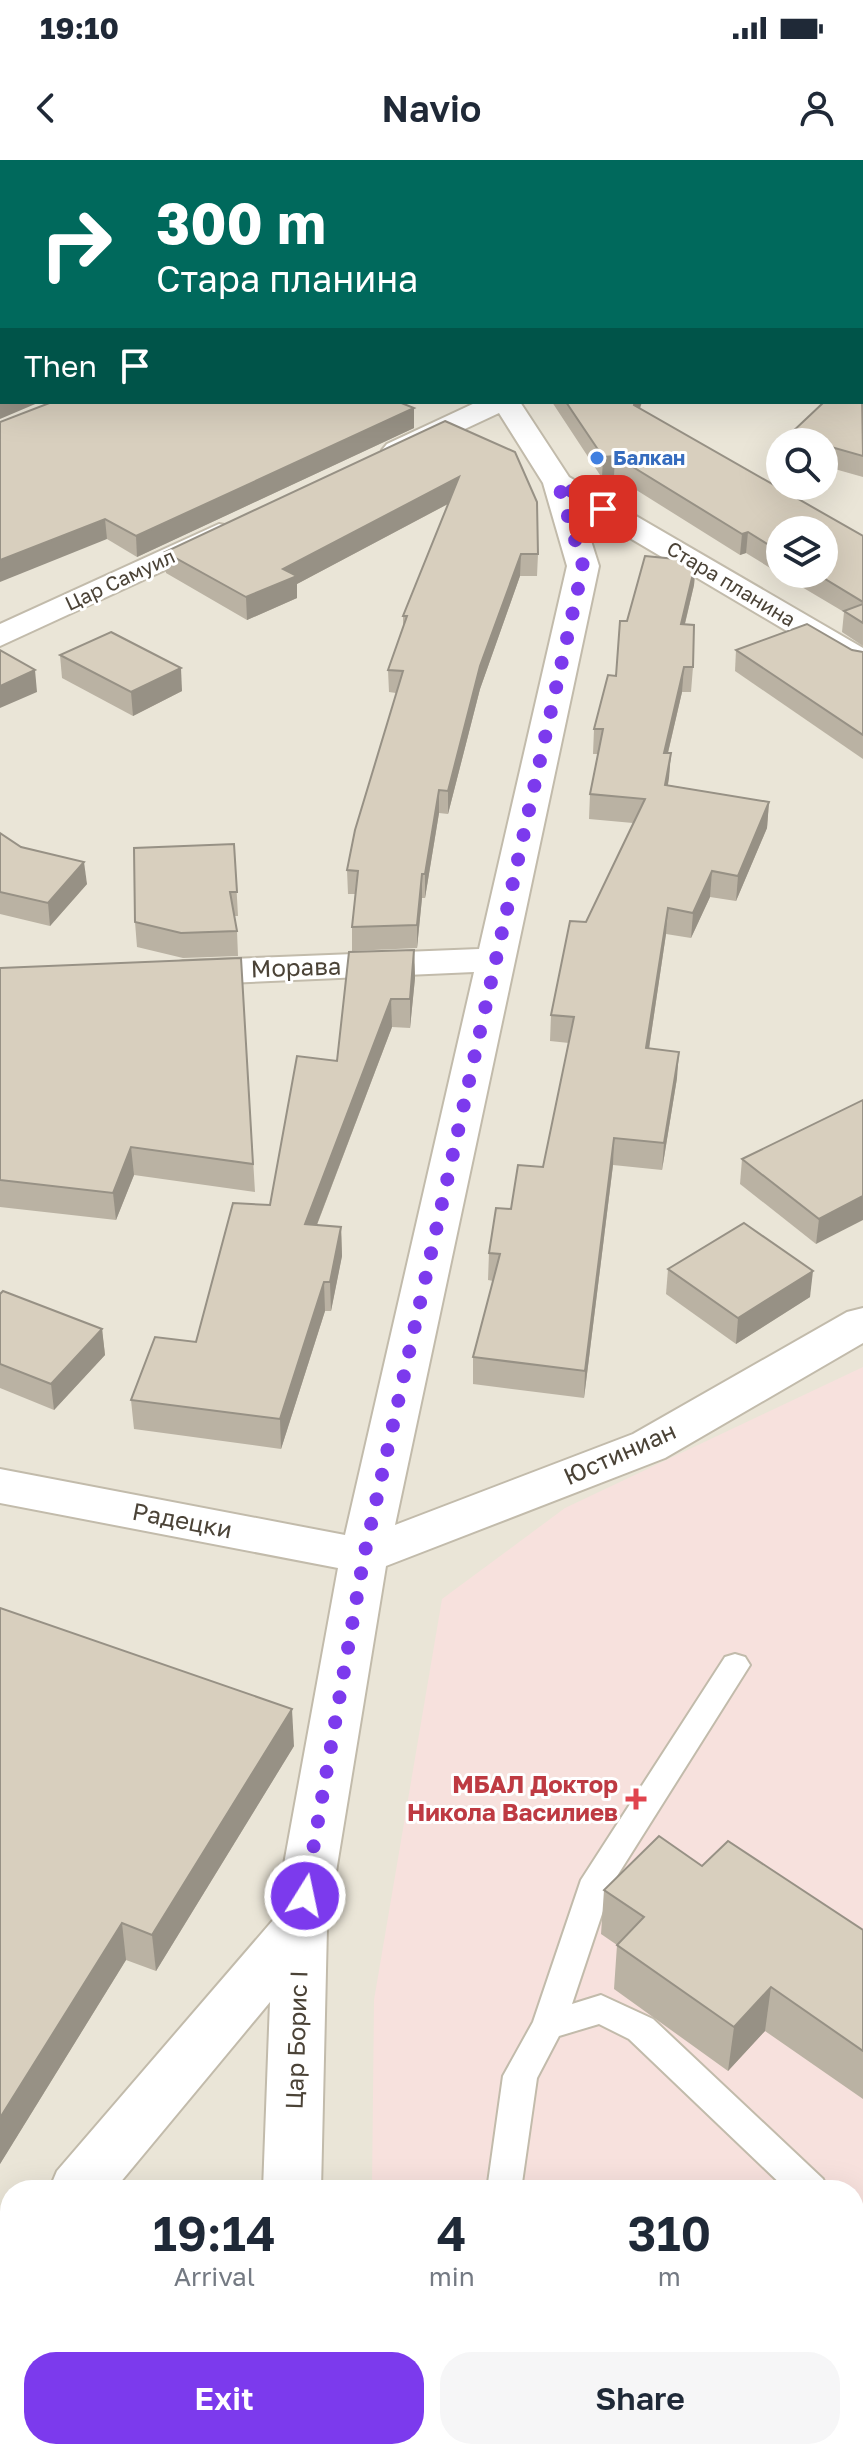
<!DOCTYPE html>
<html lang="en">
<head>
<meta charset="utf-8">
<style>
	:root { --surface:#fff; --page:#f6f6f7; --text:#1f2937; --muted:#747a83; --accent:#7c3aed }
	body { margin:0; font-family:"Golos Text",sans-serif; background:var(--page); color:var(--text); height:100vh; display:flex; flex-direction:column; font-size:30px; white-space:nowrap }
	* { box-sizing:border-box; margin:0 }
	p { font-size:26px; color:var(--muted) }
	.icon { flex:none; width:44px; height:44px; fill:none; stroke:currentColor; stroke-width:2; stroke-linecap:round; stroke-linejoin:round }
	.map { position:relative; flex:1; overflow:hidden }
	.side { position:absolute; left:0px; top:2020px; width:864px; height:280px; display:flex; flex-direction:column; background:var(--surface); border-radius:32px 32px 0 0; box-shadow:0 8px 32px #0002 }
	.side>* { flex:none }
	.guide { position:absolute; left:0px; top:0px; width:864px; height:244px; box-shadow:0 8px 32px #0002; background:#00695c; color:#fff; overflow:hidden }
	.controls { position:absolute; left:766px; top:268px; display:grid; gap:16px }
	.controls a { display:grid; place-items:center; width:72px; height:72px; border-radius:50%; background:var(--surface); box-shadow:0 8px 32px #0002; font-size:40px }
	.pin { position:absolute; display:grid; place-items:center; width:68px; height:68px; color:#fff; margin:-34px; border-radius:16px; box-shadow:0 4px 12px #0006 }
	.me { position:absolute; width:88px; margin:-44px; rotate:10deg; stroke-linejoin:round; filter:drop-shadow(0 0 6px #0008) }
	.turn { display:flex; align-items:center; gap:28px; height:168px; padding:0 24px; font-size:36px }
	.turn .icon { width:104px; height:104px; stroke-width:2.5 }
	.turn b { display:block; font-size:56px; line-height:68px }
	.then { display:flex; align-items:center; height:76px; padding:0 24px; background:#0003; gap:16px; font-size:30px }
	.eta { display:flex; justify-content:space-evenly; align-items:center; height:136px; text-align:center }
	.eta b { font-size:48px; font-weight:600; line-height:56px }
	.action { display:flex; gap:16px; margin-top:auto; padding:16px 24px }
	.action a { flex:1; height:92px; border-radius:32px; background:var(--accent); color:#fff; font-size:32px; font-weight:600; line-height:92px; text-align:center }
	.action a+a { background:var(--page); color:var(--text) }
	.status { display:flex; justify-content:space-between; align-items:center; height:56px; padding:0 40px; background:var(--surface); direction:ltr }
	.status svg { height:22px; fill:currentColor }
	header { display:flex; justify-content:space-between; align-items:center; height:104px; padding:0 24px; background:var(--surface); font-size:36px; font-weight:600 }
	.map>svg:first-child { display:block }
	.residential { fill:#eae5d7; fill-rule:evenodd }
	.medical { fill:#f7e1dd }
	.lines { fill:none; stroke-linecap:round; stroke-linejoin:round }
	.lane-casing { stroke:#c2bbab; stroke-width:4 }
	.street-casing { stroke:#c2bbab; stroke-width:4 }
	.lane { fill:#fff; fill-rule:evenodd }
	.street { fill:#fff; fill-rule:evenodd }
	.wall { fill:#bab2a3 }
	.shaded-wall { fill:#979185 }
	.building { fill:#d8cfbe; stroke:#979185; stroke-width:2 }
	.route { stroke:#7c3aed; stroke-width:14; stroke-dasharray:0 25.2 }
	.shop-dot { fill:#3f7fe0; stroke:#fff; stroke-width:3 }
	.health-dot { fill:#e0444e; stroke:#fff; stroke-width:3 }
	.labels { text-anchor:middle; stroke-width:6; stroke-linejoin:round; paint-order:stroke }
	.far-shop-label { font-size:20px; font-weight:bold; fill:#366cbe; stroke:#fff; text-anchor:start }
	.far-street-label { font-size:20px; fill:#4b4337; stroke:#fff }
	.street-label { font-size:24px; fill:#4b4337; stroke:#fff }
	.health-label { font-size:24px; font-weight:bold; fill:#be3a42; stroke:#fff; text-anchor:end }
</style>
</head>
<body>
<div class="status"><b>19:10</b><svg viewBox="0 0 49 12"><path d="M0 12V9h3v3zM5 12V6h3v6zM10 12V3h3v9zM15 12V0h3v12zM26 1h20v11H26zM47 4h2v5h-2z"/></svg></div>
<header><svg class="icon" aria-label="back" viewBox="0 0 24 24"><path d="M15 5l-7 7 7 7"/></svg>Navio<svg class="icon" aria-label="person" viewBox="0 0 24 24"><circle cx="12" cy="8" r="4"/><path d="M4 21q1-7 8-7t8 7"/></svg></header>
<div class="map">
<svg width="863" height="2300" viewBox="0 0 863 2300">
	<rect width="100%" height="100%" fill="#f6f3ea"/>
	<!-- residential -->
	<path class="residential" d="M0 0H863V2300H0ZM2 2H862V242H2ZM780 282H824V326H780ZM780 370H824V414H780ZM10 2030H854V2290H10Z"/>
	<!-- medical -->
	<polygon class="medical" points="863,1207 863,2300 369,2300 369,2290 854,2290 854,2030 372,2030 374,1840 442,1439 565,1348"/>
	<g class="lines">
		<!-- lane casing -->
		<g class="lane-casing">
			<g id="lane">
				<rect x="862" y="27" width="1" height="8"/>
				<polygon points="735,1494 745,1497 750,1505 612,1724 572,1844 601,1835 653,1859 823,2019 828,2030 787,2030 629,1879 599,1864 559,1876 537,1918 521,2030 487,2030 503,1916 533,1862 581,1720 725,1497"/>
				<polygon points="854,2055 863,2058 863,2095 854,2092"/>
				<rect x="474" y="2290" width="38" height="10"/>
			</g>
		</g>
		<!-- street casing -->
		<g class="street-casing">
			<g id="street">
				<polygon points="477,242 520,242 569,317 863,488 863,512 851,509 581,349 599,406 395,1365 633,1274 847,1152 863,1148 863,1183 665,1298 386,1406 327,1767 321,2030 263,2030 270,1842 114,2030 49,2030 57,2011 274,1759 338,1408 0,1343 0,1309 345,1375 474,812 183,825 169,821 164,813 169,805 183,801 479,789 567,406 543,323 499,253 407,296 397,299 387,296 382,290 387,284"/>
				<polygon points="219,364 230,366 234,373 230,380 0,486 0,464"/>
				<polygon points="10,2083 10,2146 0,2150 0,2086"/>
				<polygon points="252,2290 316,2290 315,2300 251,2300"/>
			</g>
		</g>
		<!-- lane -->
		<use href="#lane" class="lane"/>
		<!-- street -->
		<use href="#street" class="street"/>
	</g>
	<!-- wall -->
	<g class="wall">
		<polygon points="17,0 503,0 505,2 23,2"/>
		<polygon points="843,0 863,0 863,26 862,2 844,2"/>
		<polygon points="863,238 863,317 824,306 824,282 789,282 789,275"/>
		<polygon points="552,242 642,242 640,249 863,376 863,486 842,472 844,452 780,414 824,414 780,370 780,414 746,393 740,395 614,316 602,318"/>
		<polygon points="414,248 414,268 137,397 107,379 0,262"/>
		<polygon points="445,261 538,394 537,416 520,416 480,529 448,654 439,653 425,738 422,738 417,788 352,791 352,767 355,734 348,734 347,710 396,533 389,532 388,510 403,467 403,456 448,344 297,424 297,438 247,460 166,413 165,392"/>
		<polygon points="696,401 694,425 685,464 693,507 691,532 682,532 668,593 671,593 668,625 769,642 767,668 736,741 710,737 691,778 666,774 649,889 677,918 662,1010 613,1005 584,1238 473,1224 473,1197 493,1121 488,1120 489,1093 511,1049 543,1007 569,883 550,881 551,855 586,762 633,663 589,659 590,634 598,594 593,594 594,569 616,516 627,461"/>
		<polygon points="736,490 852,490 863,492 863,599 735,511"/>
		<polygon points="60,495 182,531 133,556 62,518"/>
		<polygon points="0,673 21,687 87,724 50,766 0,754"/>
		<polygon points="234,684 238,756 234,756 237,771 238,796 183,798 137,787 135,762"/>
		<polygon points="414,790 415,818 410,868 392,867 317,1065 341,1067 342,1096 331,1151 325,1151 281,1289 134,1269 131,1240 196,1182 270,1045 337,901"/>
		<polygon points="241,798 255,1032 134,1015 116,1060 0,1047 0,808"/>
		<polygon points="863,940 816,1084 740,1024 742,999"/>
		<polygon points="668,1109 810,1137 736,1184 666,1134"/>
		<polygon points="0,1134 102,1169 105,1195 54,1250 0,1228"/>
		<polygon points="0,1448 294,1586 156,1811 126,1800 0,2004"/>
		<polygon points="702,1706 863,1770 863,1939 765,1871 728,1911 614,1829 617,1785 601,1774 604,1730"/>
	</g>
	<!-- shaded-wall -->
	<g class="shaded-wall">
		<polygon points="2,237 2,242 40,242 0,259 0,238"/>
		<polygon points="635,242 642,242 633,265 634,245"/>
		<polygon points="414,248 414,268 137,397 136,376"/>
		<polygon points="615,296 614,316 602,318 603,297"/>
		<polygon points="459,317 459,338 297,424 297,438 247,460 246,437 283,409"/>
		<polygon points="105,359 107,379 0,422 0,400"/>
		<polygon points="748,372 746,393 740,395 742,374"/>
		<polygon points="521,394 520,416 480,529 448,654 448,631 480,506"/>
		<polygon points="696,401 694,425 679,488 681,464"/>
		<polygon points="684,507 682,532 662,618 664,593"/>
		<polygon points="181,508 182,531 133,556 131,532"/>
		<polygon points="35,510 37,532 0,548 0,526"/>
		<polygon points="671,593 669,618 663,650 665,625"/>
		<polygon points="439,630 439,653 425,738 425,714"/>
		<polygon points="769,642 767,668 736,741 738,716"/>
		<polygon points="84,702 87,724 50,766 48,743"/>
		<polygon points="712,711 710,737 691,778 693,753"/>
		<polygon points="422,714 422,738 417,788 417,765"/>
		<polygon points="668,748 666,774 645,915 646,888"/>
		<polygon points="414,790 415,818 410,868 410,839"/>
		<polygon points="391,839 392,867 306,1093 305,1064"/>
		<polygon points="679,892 677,918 662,1010 664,983"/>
		<polygon points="614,978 613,1005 584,1238 585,1211"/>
		<polygon points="131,987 134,1015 116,1060 113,1033"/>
		<polygon points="863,1036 863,1060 816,1084 819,1059"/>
		<polygon points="341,1067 342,1096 331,1151 330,1122"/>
		<polygon points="813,1111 810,1137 736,1184 738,1158"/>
		<polygon points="324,1122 325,1151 281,1289 280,1259"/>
		<polygon points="102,1169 105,1195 54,1250 51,1224"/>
		<polygon points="292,1549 294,1586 156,1811 152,1775"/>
		<polygon points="122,1763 126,1800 0,2004 0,1958"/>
		<polygon points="771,1827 765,1871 728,1911 734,1867"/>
	</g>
	<!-- building -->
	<g class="building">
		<polygon points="55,0 503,0 505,2 49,2"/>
		<polygon points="2,18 2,96 0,94 0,19"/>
		<polygon points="862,81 863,81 862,120"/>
		<polygon points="2,103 2,237 0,238 0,115"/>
		<polygon points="862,125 863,129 862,219"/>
		<polygon points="862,237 863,296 824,285 824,282 813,282 789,275 824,242 862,242"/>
		<polygon points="52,242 399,242 414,248 136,376 105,359 0,400 0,262"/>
		<polygon points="566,242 635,242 634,245 863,376 863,442 817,414 824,414 824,370 780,370 780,392 748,372 742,374 615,296 603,297"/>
		<polygon points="445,261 515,292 537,342 538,394 521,394 480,506 448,631 439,630 425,714 422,714 417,765 352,767 358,711 347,710 355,670 403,511 388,510 407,456 403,456 459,317 283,409 297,416 246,437 165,392"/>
		<polygon points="645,396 696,401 681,464 694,465 693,507 684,507 664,593 671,593 665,625 769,642 738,716 712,711 693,753 668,748 646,888 679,892 664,983 614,978 585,1211 473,1197 500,1094 489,1093 496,1048 511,1049 518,1005 543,1007 574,857 551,855 570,761 586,762 645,639 590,634 603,569 594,569 608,515 616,516 620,461 627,461"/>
		<polygon points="863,444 863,463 844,451"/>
		<polygon points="807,464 852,490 863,492 863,575 736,490"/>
		<polygon points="111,472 181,508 131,532 60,495"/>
		<polygon points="0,490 35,510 0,526"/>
		<polygon points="0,673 21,687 84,702 48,743 0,732"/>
		<polygon points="234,684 237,732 230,732 237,771 181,773 135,762 134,688"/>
		<polygon points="414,790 410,839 391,839 305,1064 341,1067 330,1122 324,1122 280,1259 131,1240 155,1177 196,1182 233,1043 270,1045 297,896 337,901 349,792"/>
		<polygon points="241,798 253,1004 131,987 113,1033 0,1020 0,808"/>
		<polygon points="863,940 863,1036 819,1059 742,999"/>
		<polygon points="744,1063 813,1111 738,1158 668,1109"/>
		<polygon points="3,1131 102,1169 51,1224 0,1204 0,1134"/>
		<polygon points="0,1448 292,1549 152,1775 122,1763 0,1958"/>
		<polygon points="659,1676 702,1706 728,1681 863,1770 863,1891 771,1827 734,1867 617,1785 644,1757 604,1730"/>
	</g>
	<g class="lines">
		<!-- route -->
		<polyline class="route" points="305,1736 364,1396 583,406 558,323 603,349"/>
	</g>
	<!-- markers -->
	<circle class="shop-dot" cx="597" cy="298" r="8"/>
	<path class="health-dot" d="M632 1627h8v8h8v8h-8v8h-8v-8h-8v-8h8z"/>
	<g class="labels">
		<!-- far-shop labels -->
		<g class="far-shop-label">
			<text x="613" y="305">Балкан</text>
		</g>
		<!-- far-street labels -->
		<g class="far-street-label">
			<text transform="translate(120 420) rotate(-25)" y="7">Цар Самуил</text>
			<text transform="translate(731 424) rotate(31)" y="7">Стара планина</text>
		</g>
		<!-- street labels -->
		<g class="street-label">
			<text transform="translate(296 808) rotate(-2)" y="8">Морава</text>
			<text transform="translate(620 1294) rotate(-24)" y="8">Юстиниан</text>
			<text transform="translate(182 1361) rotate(11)" y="8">Радецки</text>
			<text transform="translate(297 1880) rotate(-88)" y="8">Цар Борис I</text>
		</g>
		<!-- health labels -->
		<g class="health-label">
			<text x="618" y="1633">МБАЛ Доктор<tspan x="618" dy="28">Никола Василиев</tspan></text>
		</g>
	</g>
</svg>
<div class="controls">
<a><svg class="icon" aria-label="search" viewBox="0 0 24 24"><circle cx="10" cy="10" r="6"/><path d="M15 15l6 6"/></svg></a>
<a><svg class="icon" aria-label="layers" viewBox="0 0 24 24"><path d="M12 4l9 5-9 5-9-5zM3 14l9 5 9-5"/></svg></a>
</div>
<div class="pin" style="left:603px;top:349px;background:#d93025"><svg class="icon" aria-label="arrive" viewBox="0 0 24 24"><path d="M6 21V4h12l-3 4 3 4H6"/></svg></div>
<svg class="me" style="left:305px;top:1736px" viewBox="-20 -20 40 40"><circle r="17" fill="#7c3aed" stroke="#fff" stroke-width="3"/><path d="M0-11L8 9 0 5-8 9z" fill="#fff"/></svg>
<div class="guide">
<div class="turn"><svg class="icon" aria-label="right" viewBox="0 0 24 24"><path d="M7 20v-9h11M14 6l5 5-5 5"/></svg><div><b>300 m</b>Стара планина</div></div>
<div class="then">Then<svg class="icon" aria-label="arrive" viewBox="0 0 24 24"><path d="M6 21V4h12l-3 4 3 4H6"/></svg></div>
</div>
<section class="side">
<div class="eta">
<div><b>19:14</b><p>Arrival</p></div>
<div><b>4</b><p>min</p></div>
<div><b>310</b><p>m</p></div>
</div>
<div class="action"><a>Exit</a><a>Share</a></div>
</section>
</div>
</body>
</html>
